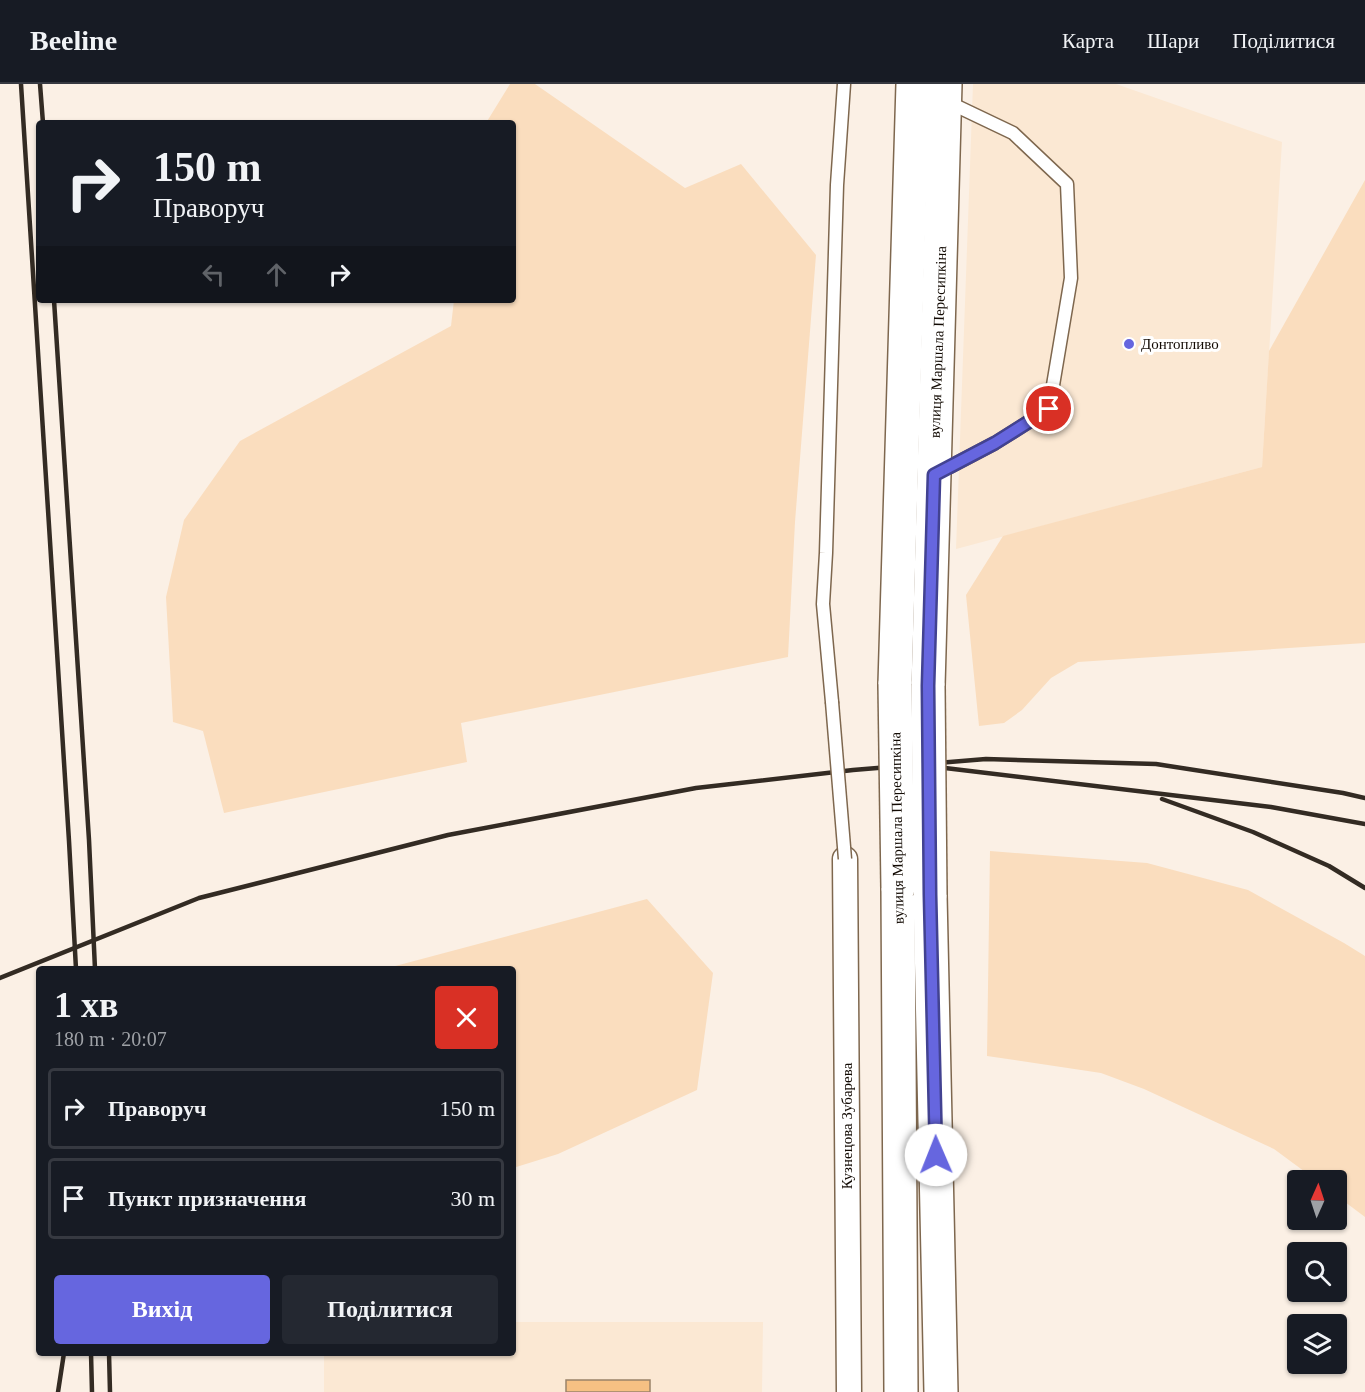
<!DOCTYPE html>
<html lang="uk">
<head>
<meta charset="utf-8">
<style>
	:root { --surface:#171b24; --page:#242831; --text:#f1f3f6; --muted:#9ea1a6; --line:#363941; --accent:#6666df }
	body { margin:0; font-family:"Times New Roman",serif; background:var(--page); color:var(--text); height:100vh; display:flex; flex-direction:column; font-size:22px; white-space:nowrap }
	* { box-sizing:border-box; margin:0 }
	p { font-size:20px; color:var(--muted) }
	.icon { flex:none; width:33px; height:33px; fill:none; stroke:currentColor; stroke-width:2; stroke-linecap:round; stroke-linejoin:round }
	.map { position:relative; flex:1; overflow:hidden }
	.details { position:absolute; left:36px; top:882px; width:480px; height:390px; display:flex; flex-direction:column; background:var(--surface); border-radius:6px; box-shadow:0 2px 4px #0004 }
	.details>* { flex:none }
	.hud { position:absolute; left:36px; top:36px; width:480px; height:183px; border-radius:6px; box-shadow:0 2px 4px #0004; background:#171b24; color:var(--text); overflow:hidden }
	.needle { width:39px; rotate:3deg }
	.controls { position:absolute; left:1287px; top:1086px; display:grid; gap:12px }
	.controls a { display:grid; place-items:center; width:60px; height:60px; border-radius:6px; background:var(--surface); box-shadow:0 2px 4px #0004; font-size:30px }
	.pin { position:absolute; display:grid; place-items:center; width:51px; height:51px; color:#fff; margin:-26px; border:3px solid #fff; border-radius:50%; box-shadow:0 2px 6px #0007 }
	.me { position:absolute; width:66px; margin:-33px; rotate:359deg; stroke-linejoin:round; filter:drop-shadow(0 0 4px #0008) }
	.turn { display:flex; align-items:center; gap:21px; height:126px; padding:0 18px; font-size:27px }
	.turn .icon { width:78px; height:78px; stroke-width:2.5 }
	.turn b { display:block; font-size:42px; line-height:51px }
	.lanes { display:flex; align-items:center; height:57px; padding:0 18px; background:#0003; justify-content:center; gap:30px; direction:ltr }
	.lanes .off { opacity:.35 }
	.round { display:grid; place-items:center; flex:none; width:63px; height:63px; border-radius:6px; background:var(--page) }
	.headline { display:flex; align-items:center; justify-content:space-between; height:102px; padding:0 18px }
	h1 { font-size:36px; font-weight:700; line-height:45px }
	.action { display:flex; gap:12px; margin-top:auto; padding:12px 18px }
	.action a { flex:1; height:69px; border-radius:6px; background:var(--accent); color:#fff; font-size:24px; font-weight:700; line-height:69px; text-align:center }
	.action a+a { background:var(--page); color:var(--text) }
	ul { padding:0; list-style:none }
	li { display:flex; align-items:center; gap:18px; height:81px; margin:0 12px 9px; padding:0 6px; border:3px solid var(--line); border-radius:6px }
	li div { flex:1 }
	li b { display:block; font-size:22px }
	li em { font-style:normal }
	header { display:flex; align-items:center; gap:36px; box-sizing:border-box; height:84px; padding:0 30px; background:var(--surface); border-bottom:2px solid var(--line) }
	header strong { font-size:28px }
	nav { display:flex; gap:33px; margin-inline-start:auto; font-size:21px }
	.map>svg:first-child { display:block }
	.built { fill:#fbe8d3 }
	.green { fill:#faddbe }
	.building { fill:#f6c083; stroke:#9b8369; stroke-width:1.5 }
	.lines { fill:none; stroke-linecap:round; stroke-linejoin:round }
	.lane-casing { stroke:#7e674e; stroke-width:15 }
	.street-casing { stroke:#7e674e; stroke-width:27 }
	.secondary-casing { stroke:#7e674e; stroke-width:36 }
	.lane { stroke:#fff; stroke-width:12 }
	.street { stroke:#fff; stroke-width:24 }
	.secondary { stroke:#fff; stroke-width:33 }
	.rail { stroke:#332b23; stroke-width:4.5 }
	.lane-bridge-casing { stroke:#7e674e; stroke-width:15; stroke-linecap:butt }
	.secondary-bridge-casing { stroke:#7e674e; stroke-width:36; stroke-linecap:butt }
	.lane-bridge { stroke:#fff; stroke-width:12 }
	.secondary-bridge { stroke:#fff; stroke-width:33 }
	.route-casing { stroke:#424291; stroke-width:15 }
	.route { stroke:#6666df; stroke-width:10 }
	.poi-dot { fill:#6666df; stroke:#fff; stroke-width:2 }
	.labels { text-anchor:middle; stroke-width:6; stroke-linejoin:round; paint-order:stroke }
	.street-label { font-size:15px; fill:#120a03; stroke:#fff }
	.poi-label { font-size:15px; fill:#120a03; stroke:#fff; text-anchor:start }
</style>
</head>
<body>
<header>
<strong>Beeline</strong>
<nav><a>Карта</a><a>Шари</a><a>Поділитися</a></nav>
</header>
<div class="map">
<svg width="1365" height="1308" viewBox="0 0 1365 1308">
	<rect width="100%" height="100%" fill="#fbf0e5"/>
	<!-- built -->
	<g class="built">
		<polygon points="973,0 1116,0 1282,58 1262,383 956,465"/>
		<polygon points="513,1238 763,1238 762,1308 324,1308 324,1269 513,1269"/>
	</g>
	<!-- green -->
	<g class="green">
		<polygon points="510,0 535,0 685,104 741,80 816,171 795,438 788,573 461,639 467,678 224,729 203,647 173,638 166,513 184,436 240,357 451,242 454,216 513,216 513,39 486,39"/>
		<polygon points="1365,96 1365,559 1078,578 1051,594 1022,626 1004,639 979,642 966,511 1003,452 1262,383 1269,267"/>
		<polygon points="990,767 1147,779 1248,806 1344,859 1365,872 1365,1133 1337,1112 1336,1096 1316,1096 1274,1065 1144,1005 1101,989 987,972"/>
		<polygon points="647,815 713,889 697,1006 558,1070 513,1084 513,885 384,885"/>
	</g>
	<!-- building -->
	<rect class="building" x="566" y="1296" width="84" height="12"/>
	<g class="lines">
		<!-- lane casing -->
		<g class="lane-casing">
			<g id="lane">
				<polyline points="938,389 995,359 1049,325 1071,194 1067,100 1013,49 948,18"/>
				<polyline points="832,618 823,520 826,469 837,101 844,0"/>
			</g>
		</g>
		<!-- street casing -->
		<g class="street-casing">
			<polyline id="street" points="845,775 849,1308"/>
		</g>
		<!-- secondary casing -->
		<g class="secondary-casing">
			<g id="secondary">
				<polyline points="895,600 913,0"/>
				<polyline points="928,602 945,0"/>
				<polyline points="898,804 901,1308"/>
				<polyline points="930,811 941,1308"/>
			</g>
		</g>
		<!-- lane -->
		<use href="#lane" class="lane"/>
		<!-- street -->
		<use href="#street" class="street"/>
		<!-- secondary -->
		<use href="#secondary" class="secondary"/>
		<!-- rail -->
		<g class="rail">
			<polyline points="21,0 69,757 76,885"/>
			<polyline points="40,0 43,39"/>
			<polyline points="54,216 89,756 95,885"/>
			<polyline points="945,684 1271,723 1365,740"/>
			<polyline points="1162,715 1253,748 1329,782 1365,804"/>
			<polyline points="0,894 199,814 448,751 696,704 853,686 986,675 1156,680 1343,709 1365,714"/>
			<polyline points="91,1269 92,1308"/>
			<polyline points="109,1269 110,1308"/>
			<polyline points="58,1308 64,1269"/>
		</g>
		<!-- lane-bridge casing -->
		<g class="lane-bridge-casing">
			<polyline id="lane-bridge" points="832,618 845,775"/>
		</g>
		<!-- secondary-bridge casing -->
		<g class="secondary-bridge-casing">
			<g id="secondary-bridge">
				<polyline points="895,600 898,804"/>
				<polyline points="928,602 930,811"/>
			</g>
		</g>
		<!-- lane-bridge -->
		<use href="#lane-bridge" class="lane-bridge"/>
		<!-- secondary-bridge -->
		<use href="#secondary-bridge" class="secondary-bridge"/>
	</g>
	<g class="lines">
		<!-- route casing -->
		<g class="route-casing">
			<polyline id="route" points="936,1071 930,811 928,602 934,391 995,359 1049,325"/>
		</g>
		<!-- route -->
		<use href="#route" class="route"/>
	</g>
	<!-- markers -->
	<circle class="poi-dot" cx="1129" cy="260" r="6"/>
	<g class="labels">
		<!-- street labels -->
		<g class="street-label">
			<text transform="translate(938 258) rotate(-88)" y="5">вулиця Маршала Пересипкіна</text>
			<text transform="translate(897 744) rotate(-91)" y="5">вулиця Маршала Пересипкіна</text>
			<text transform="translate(847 1042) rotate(-90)" y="5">Кузнецова Зубарева</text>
		</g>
		<!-- poi labels -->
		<g class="poi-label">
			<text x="1141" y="265">Донтопливо</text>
		</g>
	</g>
</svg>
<div class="controls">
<a><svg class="needle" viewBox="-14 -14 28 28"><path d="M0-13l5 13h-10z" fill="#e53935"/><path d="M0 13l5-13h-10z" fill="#9ea1a6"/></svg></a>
<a><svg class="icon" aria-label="search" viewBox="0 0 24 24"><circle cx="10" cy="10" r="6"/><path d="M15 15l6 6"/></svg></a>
<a><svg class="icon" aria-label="layers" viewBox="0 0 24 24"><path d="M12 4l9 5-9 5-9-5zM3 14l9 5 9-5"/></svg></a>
</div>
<div class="pin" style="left:1049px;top:325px;background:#d93025"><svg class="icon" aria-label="arrive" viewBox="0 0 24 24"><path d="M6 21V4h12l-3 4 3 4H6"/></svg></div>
<svg class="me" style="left:936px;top:1071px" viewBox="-20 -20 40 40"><circle r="19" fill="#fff"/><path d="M0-13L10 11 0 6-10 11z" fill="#6666df"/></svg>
<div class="hud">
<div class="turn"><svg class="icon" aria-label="right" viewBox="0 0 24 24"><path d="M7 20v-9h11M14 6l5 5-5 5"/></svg><div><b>150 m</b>Праворуч</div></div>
<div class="lanes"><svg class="icon off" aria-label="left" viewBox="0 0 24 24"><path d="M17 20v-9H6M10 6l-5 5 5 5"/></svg><svg class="icon off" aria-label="ahead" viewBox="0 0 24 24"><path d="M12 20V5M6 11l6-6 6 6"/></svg><svg class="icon" aria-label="right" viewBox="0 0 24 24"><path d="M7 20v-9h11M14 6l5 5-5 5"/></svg></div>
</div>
<section class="details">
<div class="headline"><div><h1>1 хв</h1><p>180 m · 20:07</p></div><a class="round" style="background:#d93025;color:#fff"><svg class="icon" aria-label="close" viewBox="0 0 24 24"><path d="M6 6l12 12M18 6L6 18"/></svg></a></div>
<ul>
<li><svg class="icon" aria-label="right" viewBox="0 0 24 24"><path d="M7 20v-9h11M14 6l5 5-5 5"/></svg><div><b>Праворуч</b></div><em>150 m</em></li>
<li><svg class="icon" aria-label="arrive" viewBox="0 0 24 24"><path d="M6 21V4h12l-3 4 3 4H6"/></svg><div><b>Пункт призначення</b></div><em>30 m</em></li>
</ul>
<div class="action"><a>Вихід</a><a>Поділитися</a></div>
</section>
</div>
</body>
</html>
